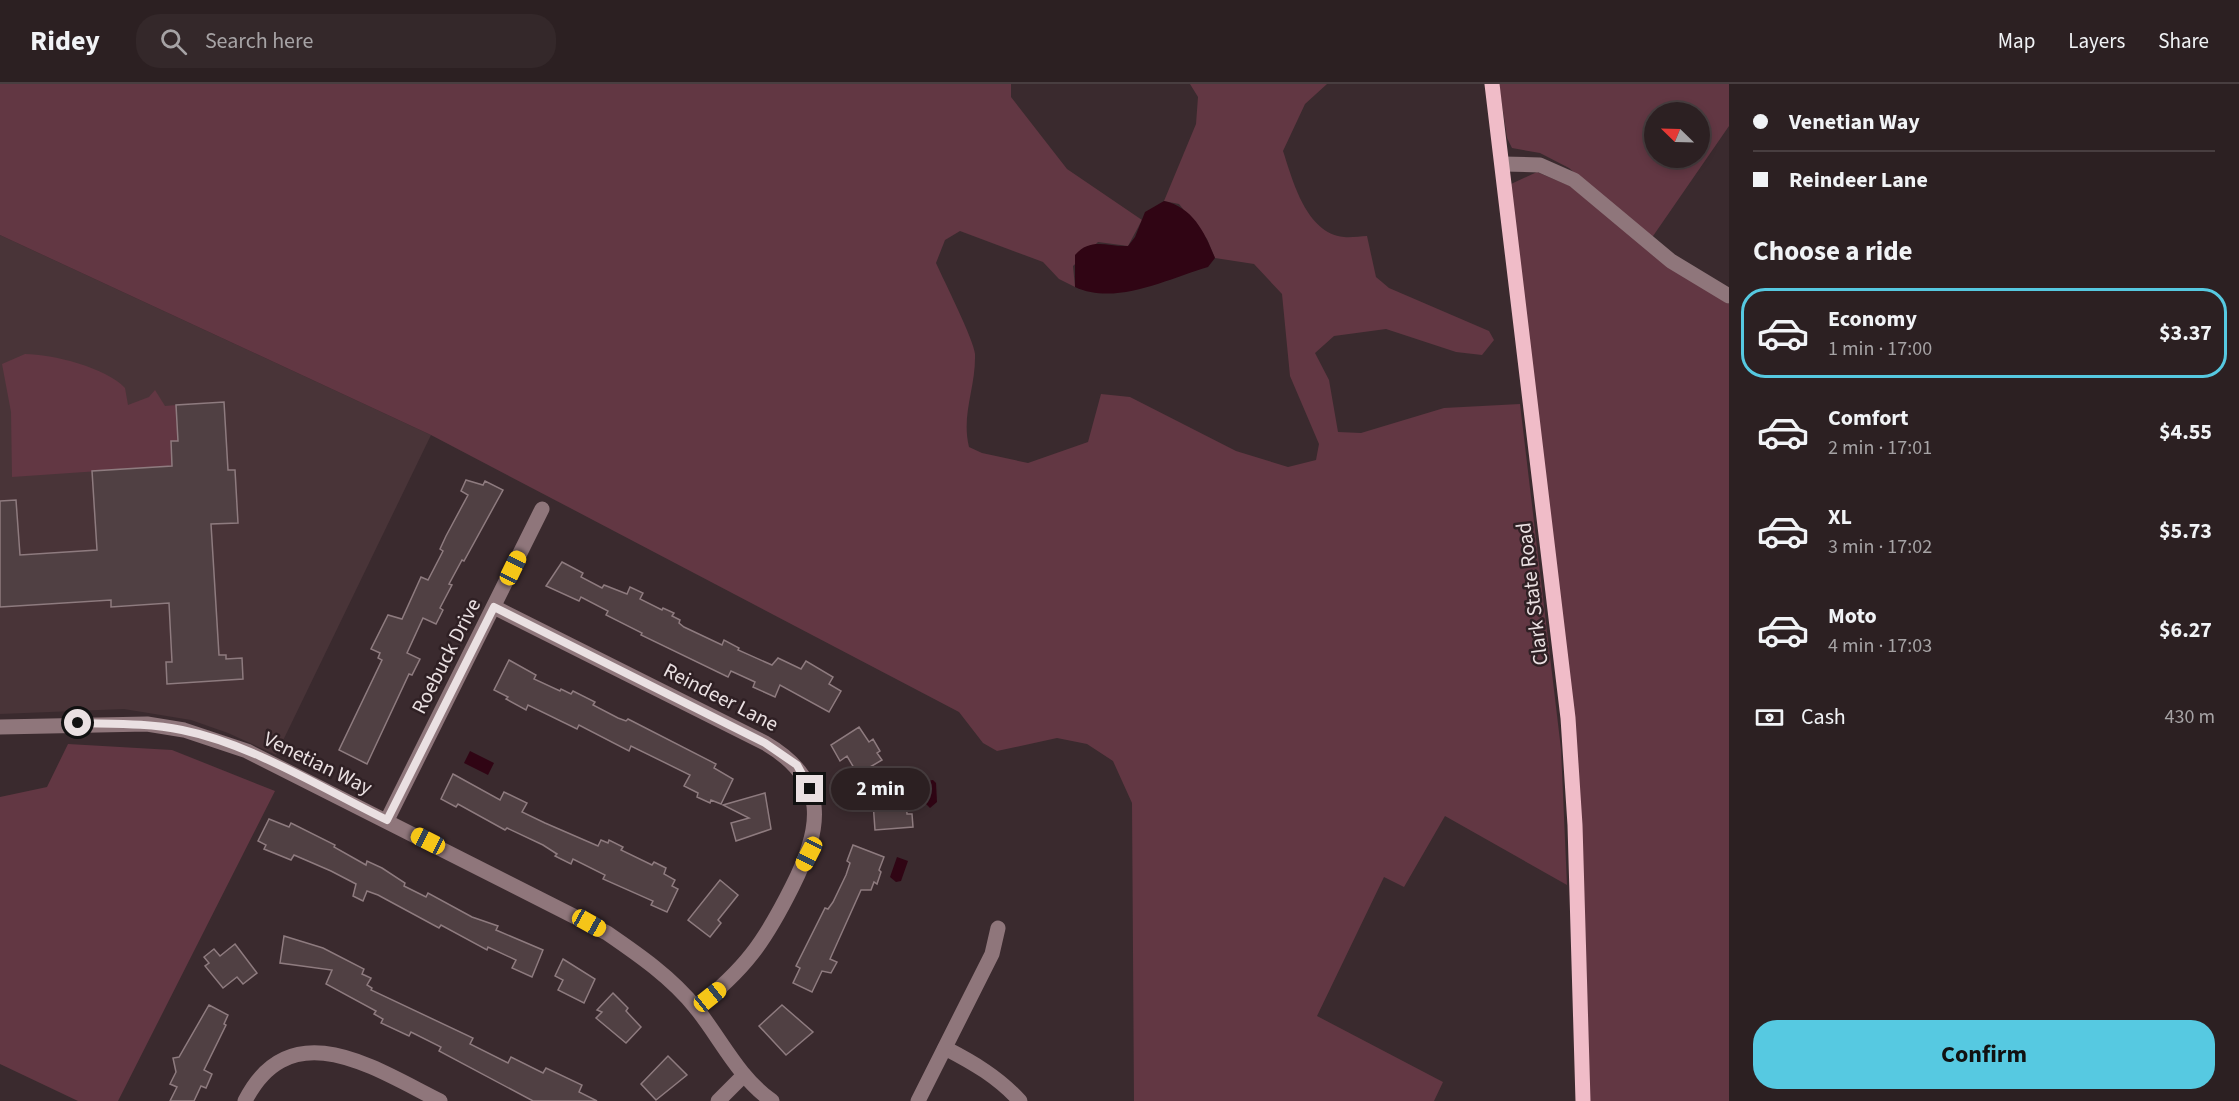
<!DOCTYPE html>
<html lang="en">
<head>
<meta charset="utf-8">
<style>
  body { margin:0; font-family:"Source Sans 3",sans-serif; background:#34282a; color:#f1f3f6; height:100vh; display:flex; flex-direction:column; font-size:22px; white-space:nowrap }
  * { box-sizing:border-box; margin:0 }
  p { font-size:20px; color:#a6a3a5 }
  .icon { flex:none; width:33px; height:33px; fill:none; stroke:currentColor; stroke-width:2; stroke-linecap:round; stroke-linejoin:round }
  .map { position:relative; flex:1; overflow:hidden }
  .sheet { display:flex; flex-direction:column; background:#2c2022; width:510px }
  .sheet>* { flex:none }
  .guide { display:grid; align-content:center; height:132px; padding:0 24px; background:#2c2022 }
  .needle { width:39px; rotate:293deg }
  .fabs { position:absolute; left:1644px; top:18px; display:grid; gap:12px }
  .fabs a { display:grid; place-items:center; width:66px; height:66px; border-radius:50%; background:#2c2022; box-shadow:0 3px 9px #0003,0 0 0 2px #483e40; font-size:30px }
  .end { position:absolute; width:27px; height:27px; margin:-14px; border:8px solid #eae0e2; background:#111; box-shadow:0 0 0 3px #111 }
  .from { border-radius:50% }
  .bubble { position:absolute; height:42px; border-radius:21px; background:#2c2022; box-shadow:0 3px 9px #0003,0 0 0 2px #483e40; font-size:20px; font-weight:700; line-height:42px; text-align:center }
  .car { position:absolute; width:18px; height:36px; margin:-18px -9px; border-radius:8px; box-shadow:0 0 4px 2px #0007; background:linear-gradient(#f5c518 24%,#345 0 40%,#f5c518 0 76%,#345 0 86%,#f5c518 0) }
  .guide b { display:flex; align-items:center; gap:21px; height:57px; font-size:22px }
  .guide b+b { border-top:2px solid #483e40 }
  .guide i { width:15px; height:15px; background:#f1f3f6 }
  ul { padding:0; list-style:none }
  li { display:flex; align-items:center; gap:18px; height:90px; margin:0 12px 9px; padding:0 12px; border:3px solid transparent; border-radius:24px }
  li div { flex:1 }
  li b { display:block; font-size:22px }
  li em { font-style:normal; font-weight:700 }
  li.active { border-color:#56c9e1 }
  li>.icon { width:54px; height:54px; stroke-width:1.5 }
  h2 { padding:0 24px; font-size:27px; line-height:72px }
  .pay { display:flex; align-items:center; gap:15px; height:66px; padding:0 24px; font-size:22px }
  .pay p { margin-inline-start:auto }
  .cta { display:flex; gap:12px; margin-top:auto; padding:12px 24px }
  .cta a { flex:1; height:69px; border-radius:24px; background:#56c9e1; color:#111; font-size:24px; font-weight:700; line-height:69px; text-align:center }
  header { display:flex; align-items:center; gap:36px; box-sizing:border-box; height:84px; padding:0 30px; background:#2c2022; border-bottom:2px solid #483e40 }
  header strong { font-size:28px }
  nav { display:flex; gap:33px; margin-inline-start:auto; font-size:21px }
  .search { width:420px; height:54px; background:#34282a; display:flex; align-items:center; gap:15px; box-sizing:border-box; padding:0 21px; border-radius:24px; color:#a6a3a5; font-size:22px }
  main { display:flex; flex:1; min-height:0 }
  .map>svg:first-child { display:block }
</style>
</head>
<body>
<header>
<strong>Ridey</strong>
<div class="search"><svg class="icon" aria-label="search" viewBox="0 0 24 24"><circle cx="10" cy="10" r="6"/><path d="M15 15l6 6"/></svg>Search here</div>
<nav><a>Map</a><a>Layers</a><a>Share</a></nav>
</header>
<main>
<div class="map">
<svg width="1729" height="1017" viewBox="0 0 1729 1017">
  <rect width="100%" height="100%" fill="#3a2a2e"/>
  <!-- built -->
  <polygon fill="#493438" points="0,151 431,351 276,671 228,649 191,636 124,625 0,630"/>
  <!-- green -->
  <g fill="#623743" fill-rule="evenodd">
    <path d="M0,0H1011V13L1067,85L1142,136L1128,162L1098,158L1073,182L1075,203L1059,195L1043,178L960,147L945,156L936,179C944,197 974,256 975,270C976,304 961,330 969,363L982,369L1028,379L1088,358L1101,310L1130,313L1236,367L1288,383L1316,376L1319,360L1290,292L1282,210L1254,180L1215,174L1207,155L1179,120L1164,117L1196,40L1198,13L1190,0H1327L1305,20L1283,67C1293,97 1306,149 1344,153C1351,154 1360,152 1367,152L1376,193L1389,204L1489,247L1494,256L1482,271L1456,268L1386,245L1334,252L1315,269L1329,296L1338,348L1361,349L1444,324L1520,320L1561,665L1567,801L1445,732L1404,803L1384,793L1317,932L1443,998L1434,1017H1134L1132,719L1113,677L1087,660L1057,654L997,667L983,659L959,628L431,351L0,151Z"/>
    <path d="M1499,0H1729V42L1651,155L1569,84L1540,69L1512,64L1507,54ZM1654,28H1700V74H1654Z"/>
    <polygon points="1537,88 1570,102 1667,181 1729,220 1729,1017 1590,1017 1584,811 1511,100"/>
    <path d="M25,270C52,270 107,284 125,304L128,321L149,313L155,306L165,322L176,321L178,357L171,358L172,382L12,393L11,328L2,280Z"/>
    <polygon points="68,660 172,666 275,707 118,1017 78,1017 0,980 0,713 47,703"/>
  </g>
  <!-- water -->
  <g fill="#300514">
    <path d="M1164,117C1193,123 1205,149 1215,174L1208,183C1167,195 1116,222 1075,203V171C1091,153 1107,163 1128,162L1135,153L1145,128Z"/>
    <polygon points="470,667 494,679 488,691 464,679"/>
    <polygon points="933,696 936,699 937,718 930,724 925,719 923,700 925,697"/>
    <polygon points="897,773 908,777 901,797 896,798 890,793"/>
  </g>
  <!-- building -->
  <g fill="#504043" stroke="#8e7b7f" stroke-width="1.5">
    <polygon points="224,318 228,386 235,386 238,439 211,440 219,571 226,571 226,575 242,574 243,595 167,600 166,578 172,578 169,519 111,523 111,516 0,523 0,417 16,416 20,471 97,466 92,387 172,382 171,357 178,357 176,321"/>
    <polygon points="466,396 483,401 485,397 503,406 464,477 462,476 449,500 452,501 440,524 443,526 436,540 423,534 407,569 420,575 412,591 409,590 367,680 339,666 382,576 378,574 380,569 371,565 388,531 402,535 421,493 428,496 443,467 440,465 446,452 468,411 461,407"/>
    <polygon points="562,478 583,489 581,493 602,504 604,501 627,510 630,503 643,509 640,515 662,526 663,524 674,529 672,532 680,536 679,539 684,543 722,561 724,556 739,564 738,566 772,581 778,574 801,585 806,577 833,593 829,600 841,607 829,628 780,601 775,613 753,603 755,598 731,587 728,593 641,551 642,549 606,531 608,527 581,513 579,517 546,502"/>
    <polygon points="509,576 536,591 534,595 560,607 561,605 571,610 573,607 595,618 593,621 618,634 626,637 628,635 716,680 714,684 733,695 721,720 711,716 710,719 697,713 698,709 684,702 690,691 631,662 629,667 579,641 577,645 528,621 526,626 506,615 508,613 494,606"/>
    <polygon points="859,643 869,658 873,655 880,667 877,669 882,676 870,683 871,704 905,702 907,730 912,730 913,743 875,746 873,718 854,720 852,702 864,701 847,672 840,677 831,661"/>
    <polygon points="453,690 500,716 504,708 527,719 522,728 545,739 598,762 601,756 608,759 609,756 623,763 621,766 652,781 654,778 666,784 664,790 675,796 672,802 678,805 667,828 651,821 653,817 603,795 605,791 573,775 571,780 555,772 557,770 543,761 507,744 505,746 458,720 456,723 441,715"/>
    <polygon points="765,709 771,745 736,757 731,739 749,734 723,721"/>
    <polygon points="269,735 289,743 291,739 335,761 334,763 366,781 367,777 382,784 405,799 404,802 426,813 428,809 472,833 498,842 496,846 543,866 532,893 512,884 516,876 488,863 487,866 441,841 439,844 378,811 367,807 363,817 353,812 356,800 331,787 294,771 291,776 264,765 266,761 258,757"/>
    <polygon points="853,761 884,773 879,786 881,788 877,800 874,798 871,806 861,806 830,875 837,878 831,889 822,887 812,908 793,899 800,884 796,882 825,824 828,825 833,818 846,791 850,779 847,777"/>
    <polygon points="720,796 738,811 718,836 721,839 710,853 688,836"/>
    <polygon points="284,852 323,864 364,885 362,890 371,894 367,901 372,904 371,906 473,954 470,960 508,979 511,973 543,989 546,984 582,1001 579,1008 597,1017 533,1017 439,967 441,963 411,948 409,952 381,939 383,935 374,930 376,927 326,900 332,886 280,879"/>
    <polygon points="235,860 257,889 243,900 237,893 223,904 205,882 209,879 204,873 214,865 220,872"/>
    <polygon points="563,875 595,895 584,919 558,906 563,896 555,892"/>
    <polygon points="613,909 628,924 626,927 641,943 626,959 596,934 602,928 597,926"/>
    <polygon points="209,921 228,931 224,940 226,941 204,986 212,990 206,1004 201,1002 194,1017 170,1017 177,1003 170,1000 176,988 173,974 179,973"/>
    <polygon points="782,921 813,948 786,971 759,942"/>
    <polygon points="668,972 687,991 656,1016 641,1000"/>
  </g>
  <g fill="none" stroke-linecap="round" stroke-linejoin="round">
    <!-- minor -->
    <g stroke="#8f767b" stroke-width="15">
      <polyline points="1503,80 1540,81 1574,96 1671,177 1729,212"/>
      <path d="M494,523L765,659C830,697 822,744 792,803C764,859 745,885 696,924"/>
      <path d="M0,643L147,640L184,646L247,667L607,849C639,871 671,893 696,924C721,955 738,993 772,1017"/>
      <polyline points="387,736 542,425"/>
      <path d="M945,964C974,979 998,993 1020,1017"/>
      <path d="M245,1017C291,926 377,986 440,1017"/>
      <polyline points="718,1017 744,991"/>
      <polyline points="918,1017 992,870 998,844"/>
    </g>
    <!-- major -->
    <polyline stroke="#f0bcc8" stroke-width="15" points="1492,0 1568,634 1575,741 1583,1017"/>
  </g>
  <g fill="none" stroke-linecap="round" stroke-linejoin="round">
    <!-- route -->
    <path stroke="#eae0e2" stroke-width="8" d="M78,639C113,640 148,639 182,646C252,660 323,705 387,736L494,523L765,659L797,681L810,705"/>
  </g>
  <g text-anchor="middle" stroke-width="5" stroke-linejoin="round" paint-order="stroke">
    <!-- street labels -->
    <g font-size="21" fill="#eae0e2" stroke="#2f2024">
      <text transform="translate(1532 510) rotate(-97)" y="7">Clark State Road</text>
      <text transform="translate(446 572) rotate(-63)" y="7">Roebuck Drive</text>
      <text transform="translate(721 613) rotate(27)" y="7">Reindeer Lane</text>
      <text transform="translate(318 679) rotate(26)" y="7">Venetian Way</text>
    </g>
  </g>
</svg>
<div class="fabs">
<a><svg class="needle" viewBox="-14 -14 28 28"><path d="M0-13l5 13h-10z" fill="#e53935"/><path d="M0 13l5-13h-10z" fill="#a6a3a5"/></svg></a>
</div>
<i class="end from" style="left:78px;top:639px"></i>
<i class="end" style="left:810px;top:705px"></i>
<div class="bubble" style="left:831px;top:684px;width:99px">2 min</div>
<i class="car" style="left:513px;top:484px;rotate:26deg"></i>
<i class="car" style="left:428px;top:757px;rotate:297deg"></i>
<i class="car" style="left:809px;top:770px;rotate:207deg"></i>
<i class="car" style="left:589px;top:839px;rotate:119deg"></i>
<i class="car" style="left:710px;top:913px;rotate:51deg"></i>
</div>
<section class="sheet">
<div class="guide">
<b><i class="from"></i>Venetian Way</b>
<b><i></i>Reindeer Lane</b>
</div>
<h2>Choose a ride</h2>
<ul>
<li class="active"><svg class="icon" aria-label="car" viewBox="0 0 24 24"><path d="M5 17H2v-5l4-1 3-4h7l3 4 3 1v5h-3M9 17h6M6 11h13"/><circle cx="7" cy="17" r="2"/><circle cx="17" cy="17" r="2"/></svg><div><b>Economy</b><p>1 min · 17:00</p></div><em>$3.37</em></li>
<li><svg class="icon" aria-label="car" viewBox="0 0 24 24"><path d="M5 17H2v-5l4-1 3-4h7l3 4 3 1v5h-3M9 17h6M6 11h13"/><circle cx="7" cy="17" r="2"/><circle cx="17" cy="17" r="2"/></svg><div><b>Comfort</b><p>2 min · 17:01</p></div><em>$4.55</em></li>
<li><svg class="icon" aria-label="car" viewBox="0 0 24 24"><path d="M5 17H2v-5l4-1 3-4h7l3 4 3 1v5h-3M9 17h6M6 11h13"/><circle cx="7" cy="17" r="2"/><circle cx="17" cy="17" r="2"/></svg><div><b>XL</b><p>3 min · 17:02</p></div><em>$5.73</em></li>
<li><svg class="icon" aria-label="car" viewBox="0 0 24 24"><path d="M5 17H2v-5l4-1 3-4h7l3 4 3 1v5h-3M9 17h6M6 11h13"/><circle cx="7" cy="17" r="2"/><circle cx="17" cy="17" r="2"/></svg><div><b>Moto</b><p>4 min · 17:03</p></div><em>$6.27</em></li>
</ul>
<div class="pay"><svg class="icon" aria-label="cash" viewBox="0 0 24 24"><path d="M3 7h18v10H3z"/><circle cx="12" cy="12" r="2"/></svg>Cash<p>430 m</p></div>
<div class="cta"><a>Confirm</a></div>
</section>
</main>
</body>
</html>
